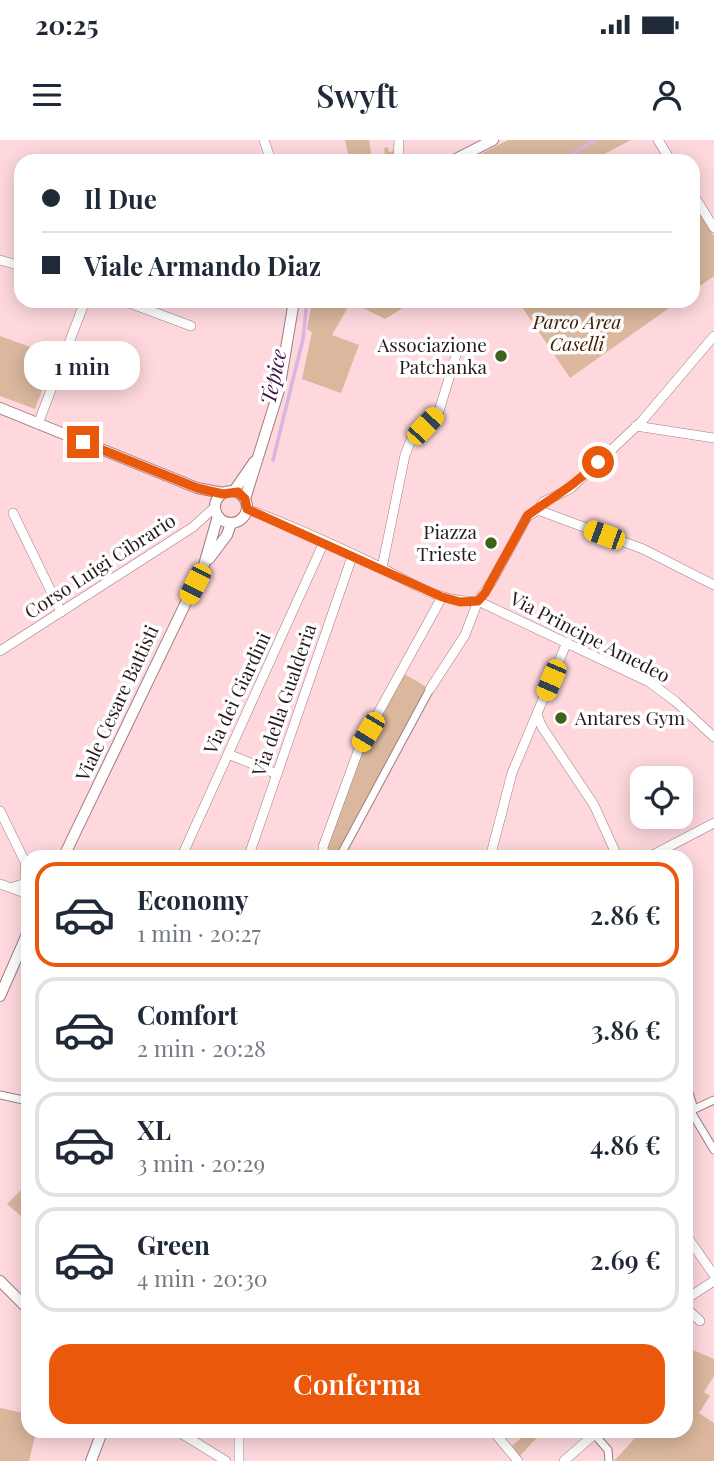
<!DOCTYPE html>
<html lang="it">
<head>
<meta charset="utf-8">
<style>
  body { margin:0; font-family:"Playfair Display",serif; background:#f6f6f7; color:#1f2937; height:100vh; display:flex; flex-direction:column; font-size:26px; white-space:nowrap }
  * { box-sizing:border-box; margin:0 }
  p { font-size:23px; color:#747a83 }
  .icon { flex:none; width:38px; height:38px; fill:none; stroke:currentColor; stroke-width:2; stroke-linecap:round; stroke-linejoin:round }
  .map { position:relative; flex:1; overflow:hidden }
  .side { position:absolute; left:21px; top:710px; width:672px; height:588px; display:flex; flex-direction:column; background:#fff; border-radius:21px; box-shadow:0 4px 18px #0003 }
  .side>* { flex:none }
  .top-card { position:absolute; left:14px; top:14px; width:686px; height:154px; border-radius:21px; box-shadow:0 4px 18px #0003; display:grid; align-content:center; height:154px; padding:0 28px; background:#fff }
  .tools { position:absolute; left:630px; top:626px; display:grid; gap:14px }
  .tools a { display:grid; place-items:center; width:63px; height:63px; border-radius:14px; background:#fff; box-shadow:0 4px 18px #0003; font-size:35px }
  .end { position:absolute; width:32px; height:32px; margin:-16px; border:9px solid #ea580c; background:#fff; box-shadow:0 0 0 4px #fff }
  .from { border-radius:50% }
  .bubble { position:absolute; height:49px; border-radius:21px; background:#fff; box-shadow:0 4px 18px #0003; font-size:23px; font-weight:600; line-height:49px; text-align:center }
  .car { position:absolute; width:21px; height:42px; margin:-21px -10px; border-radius:9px; box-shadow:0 0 5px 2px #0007; background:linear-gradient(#f5c518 24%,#345 0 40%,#f5c518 0 76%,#345 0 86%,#f5c518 0) }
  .top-card b { display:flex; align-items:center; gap:24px; height:66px; font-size:26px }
  .top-card b+b { border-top:2px solid #e0e1e3 }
  .top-card i { width:18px; height:18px; background:#1f2937 }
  ul { padding:12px 0 0; list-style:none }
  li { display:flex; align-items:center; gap:21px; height:105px; margin:0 14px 10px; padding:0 14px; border:4px solid #e0e1e3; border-radius:21px }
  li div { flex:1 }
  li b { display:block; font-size:26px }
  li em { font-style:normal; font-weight:600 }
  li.on { border-color:#ea580c }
  li>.icon { width:63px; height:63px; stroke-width:1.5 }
  .cta { display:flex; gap:14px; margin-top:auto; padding:14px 28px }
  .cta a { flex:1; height:80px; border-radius:21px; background:#ea580c; color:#fff; font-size:28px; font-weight:600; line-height:80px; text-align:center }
  .status { display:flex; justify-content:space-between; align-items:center; height:49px; padding:0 35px; background:#fff; direction:ltr }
  .status svg { height:19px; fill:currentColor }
  header { display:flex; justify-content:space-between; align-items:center; height:91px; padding:0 28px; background:#fff; font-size:32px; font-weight:600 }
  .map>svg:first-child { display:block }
</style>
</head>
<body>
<div class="status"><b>20:25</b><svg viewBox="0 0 49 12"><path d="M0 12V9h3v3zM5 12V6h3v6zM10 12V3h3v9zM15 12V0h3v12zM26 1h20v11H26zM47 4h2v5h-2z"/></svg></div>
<header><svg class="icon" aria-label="menu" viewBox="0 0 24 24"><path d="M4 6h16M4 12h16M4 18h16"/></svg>Swyft<svg class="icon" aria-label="person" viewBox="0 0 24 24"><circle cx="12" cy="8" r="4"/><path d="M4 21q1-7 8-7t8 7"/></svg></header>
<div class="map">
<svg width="714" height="1321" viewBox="0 0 714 1321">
  <rect width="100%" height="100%" fill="#fed8dd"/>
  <!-- green -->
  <g fill="#dab79d">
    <polygon points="345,0 369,0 372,19 385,17 384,8 388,7 389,12 394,11 394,21 335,21 334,18 348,15"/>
    <polygon points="508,0 631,0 591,21 467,21"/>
    <polygon points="693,65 714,96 714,136 693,151"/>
    <polygon points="312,161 414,161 385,179 351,162 332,195 359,205 341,253 302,239 312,192 307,189"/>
    <polygon points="518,161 679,161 570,238"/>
    <polygon points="0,196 55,216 35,269 0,256"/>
    <polygon points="401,532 430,549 339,717 324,717 350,628"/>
    <polygon points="28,1043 28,1082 7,1064"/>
    <polygon points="686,1207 714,1219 714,1236 704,1252 710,1256 699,1273 714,1283 714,1321 614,1321 636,1297 632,1292 686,1292"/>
    <polygon points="0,1268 28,1274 28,1292 36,1292 29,1321 0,1321"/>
    <polygon points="528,1292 542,1292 520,1316 512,1306"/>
  </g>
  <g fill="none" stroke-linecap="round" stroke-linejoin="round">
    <!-- stream -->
    <g stroke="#d9b6e2" stroke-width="3.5">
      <polyline points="561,21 595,0"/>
      <polyline points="273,320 303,199 307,161"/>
    </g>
    <!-- pedestrian casing -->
    <g stroke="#9f7d82" stroke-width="9">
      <g id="pedestrian">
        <polyline points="339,718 430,549"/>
        <polyline points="686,943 694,969"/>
        <polyline points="0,955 28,961"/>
        <polyline points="690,970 714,1010"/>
        <polyline points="686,973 714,960"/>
        <polyline points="594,1294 608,1310 609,1321"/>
      </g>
    </g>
    <!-- minor casing -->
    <g stroke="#9f7d82" stroke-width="10">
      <g id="minor">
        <polyline points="264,0 271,21"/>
        <polyline points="658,0 671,21"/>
        <polyline points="398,21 399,0"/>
        <polyline points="693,54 714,88"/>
        <polyline points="0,120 21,126"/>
        <polyline points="124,161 191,186"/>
        <polyline points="38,284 85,161"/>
        <polyline points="636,286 714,298"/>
        <path d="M247,369C289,384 332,404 372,423C406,439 438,464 478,461L649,542L675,561L714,597"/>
        <polyline points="538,370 543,362 570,349 642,281 714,196"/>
        <polyline points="13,373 61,472"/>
        <polyline points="382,428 405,315 411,300 439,271 457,212"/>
        <polyline points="0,511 193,387 215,367"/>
        <polyline points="430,549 465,495 478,461 492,441 527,377 538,370 643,409 714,445"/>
        <polyline points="537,575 542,587 594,665 618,718"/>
        <polyline points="228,614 277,634"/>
        <polyline points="0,671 28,728"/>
        <polyline points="181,718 324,402"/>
        <polyline points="248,718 353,414"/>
        <polyline points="324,718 323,707 360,606 442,457"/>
        <polyline points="490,718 512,633 567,502"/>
        <polyline points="647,718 714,683"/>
        <polyline points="0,744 28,754"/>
        <polyline points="13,747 26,743 25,725"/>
        <polyline points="686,1095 714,1135"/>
        <polyline points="686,1159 714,1141"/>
        <polyline points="686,1168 700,1181"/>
        <polyline points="179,1292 226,1321"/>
        <polyline points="239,1292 239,1321"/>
        <polyline points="494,1292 518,1321"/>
        <polyline points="564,1321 597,1292"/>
      </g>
    </g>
    <!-- tertiary casing -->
    <g stroke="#9f7d82" stroke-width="12">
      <g id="tertiary">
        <polyline points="452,21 493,0"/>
        <polyline points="0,268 197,348 223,353"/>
        <circle cx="231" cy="367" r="16"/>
        <polyline points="234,351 254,322"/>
        <polyline points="245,359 279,250 294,161"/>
        <polyline points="209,419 227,395 231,383"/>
        <polyline points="63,718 204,425 218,376"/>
        <polyline points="0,856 28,792"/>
        <polyline points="0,1141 28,1169"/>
        <polyline points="91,1321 102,1292"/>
      </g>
    </g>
    <!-- pedestrian -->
    <use href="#pedestrian" stroke="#fff" stroke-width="7"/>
    <!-- minor -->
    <use href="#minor" stroke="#fff" stroke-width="9"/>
    <!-- tertiary -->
    <use href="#tertiary" stroke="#fff" stroke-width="10"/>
  </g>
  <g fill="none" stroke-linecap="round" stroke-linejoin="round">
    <!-- route -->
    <path stroke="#ea580c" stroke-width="9" d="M83,302L197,348L223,354L238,352L245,359L247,369L442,457L460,462L478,461L485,453L528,375C553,357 574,346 598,322"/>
  </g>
  <!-- markers -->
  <g fill="#3d621a" stroke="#fff" stroke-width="2.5">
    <circle cx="501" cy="216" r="7"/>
    <circle cx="491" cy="403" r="7"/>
    <circle cx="561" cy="578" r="7"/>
  </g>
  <g text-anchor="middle" stroke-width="7" stroke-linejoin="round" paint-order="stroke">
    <!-- park labels -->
    <g font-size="19" font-style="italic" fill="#412206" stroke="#fff">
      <text x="577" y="189">Parco Area<tspan x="577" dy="22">Caselli</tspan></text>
    </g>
    <!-- poi labels -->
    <g font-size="19" fill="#271a1c" stroke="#fff" text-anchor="end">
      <text x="487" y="212">Associazione<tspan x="487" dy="22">Patchanka</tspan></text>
      <text x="477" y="399">Piazza<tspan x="477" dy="22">Trieste</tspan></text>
      <text x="575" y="585" text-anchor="start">Antares Gym</text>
    </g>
    <!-- street labels -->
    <g font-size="19" fill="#271a1c" stroke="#fff">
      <text transform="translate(100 426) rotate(-33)" y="7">Corso Luigi Cibrario</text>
      <text transform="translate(590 497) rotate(27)" y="7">Via Principe Amedeo</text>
      <text transform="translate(237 553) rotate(-65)" y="7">Via dei Giardini</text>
      <text transform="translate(284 560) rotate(-71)" y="7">Via della Gualderia</text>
      <text transform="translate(117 563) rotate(-65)" y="7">Viale Cesare Battisti</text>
    </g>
    <!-- water labels -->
    <g font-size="21" font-style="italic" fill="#3e1348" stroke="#fff">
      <text transform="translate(274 237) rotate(-78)" y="7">Tepice</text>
    </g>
  </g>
</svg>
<div class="tools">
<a><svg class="icon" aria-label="locate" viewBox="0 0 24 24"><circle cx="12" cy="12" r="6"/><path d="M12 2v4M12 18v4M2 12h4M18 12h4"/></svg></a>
</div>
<i class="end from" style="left:598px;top:322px"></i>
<i class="end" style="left:83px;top:302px"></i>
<div class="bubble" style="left:24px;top:201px;width:116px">1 min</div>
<i class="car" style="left:425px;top:286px;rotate:43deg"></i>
<i class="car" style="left:604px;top:395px;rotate:290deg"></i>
<i class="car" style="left:195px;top:444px;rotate:207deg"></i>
<i class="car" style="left:551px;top:540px;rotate:203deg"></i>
<i class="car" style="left:368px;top:592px;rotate:211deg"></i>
<div class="top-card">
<b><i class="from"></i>Il Due</b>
<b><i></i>Viale Armando Diaz</b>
</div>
<section class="side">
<ul>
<li class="on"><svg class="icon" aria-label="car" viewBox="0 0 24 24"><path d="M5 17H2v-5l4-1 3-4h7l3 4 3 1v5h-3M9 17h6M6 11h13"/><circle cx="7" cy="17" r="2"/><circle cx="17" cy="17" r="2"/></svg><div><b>Economy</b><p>1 min · 20:27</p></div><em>2.86 €</em></li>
<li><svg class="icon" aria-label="car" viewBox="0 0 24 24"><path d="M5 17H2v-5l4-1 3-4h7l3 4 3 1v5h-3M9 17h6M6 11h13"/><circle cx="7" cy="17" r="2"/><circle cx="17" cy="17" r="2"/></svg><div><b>Comfort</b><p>2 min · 20:28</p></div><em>3.86 €</em></li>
<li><svg class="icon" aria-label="car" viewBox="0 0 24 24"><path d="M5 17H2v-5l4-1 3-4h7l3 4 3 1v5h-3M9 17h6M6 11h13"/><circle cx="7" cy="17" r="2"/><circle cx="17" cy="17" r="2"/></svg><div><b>XL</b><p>3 min · 20:29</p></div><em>4.86 €</em></li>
<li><svg class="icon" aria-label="car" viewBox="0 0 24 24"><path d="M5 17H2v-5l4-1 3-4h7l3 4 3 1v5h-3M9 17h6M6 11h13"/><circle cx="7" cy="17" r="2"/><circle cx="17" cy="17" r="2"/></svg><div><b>Green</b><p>4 min · 20:30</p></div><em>2.69 €</em></li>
</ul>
<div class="cta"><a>Conferma</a></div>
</section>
</div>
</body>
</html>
